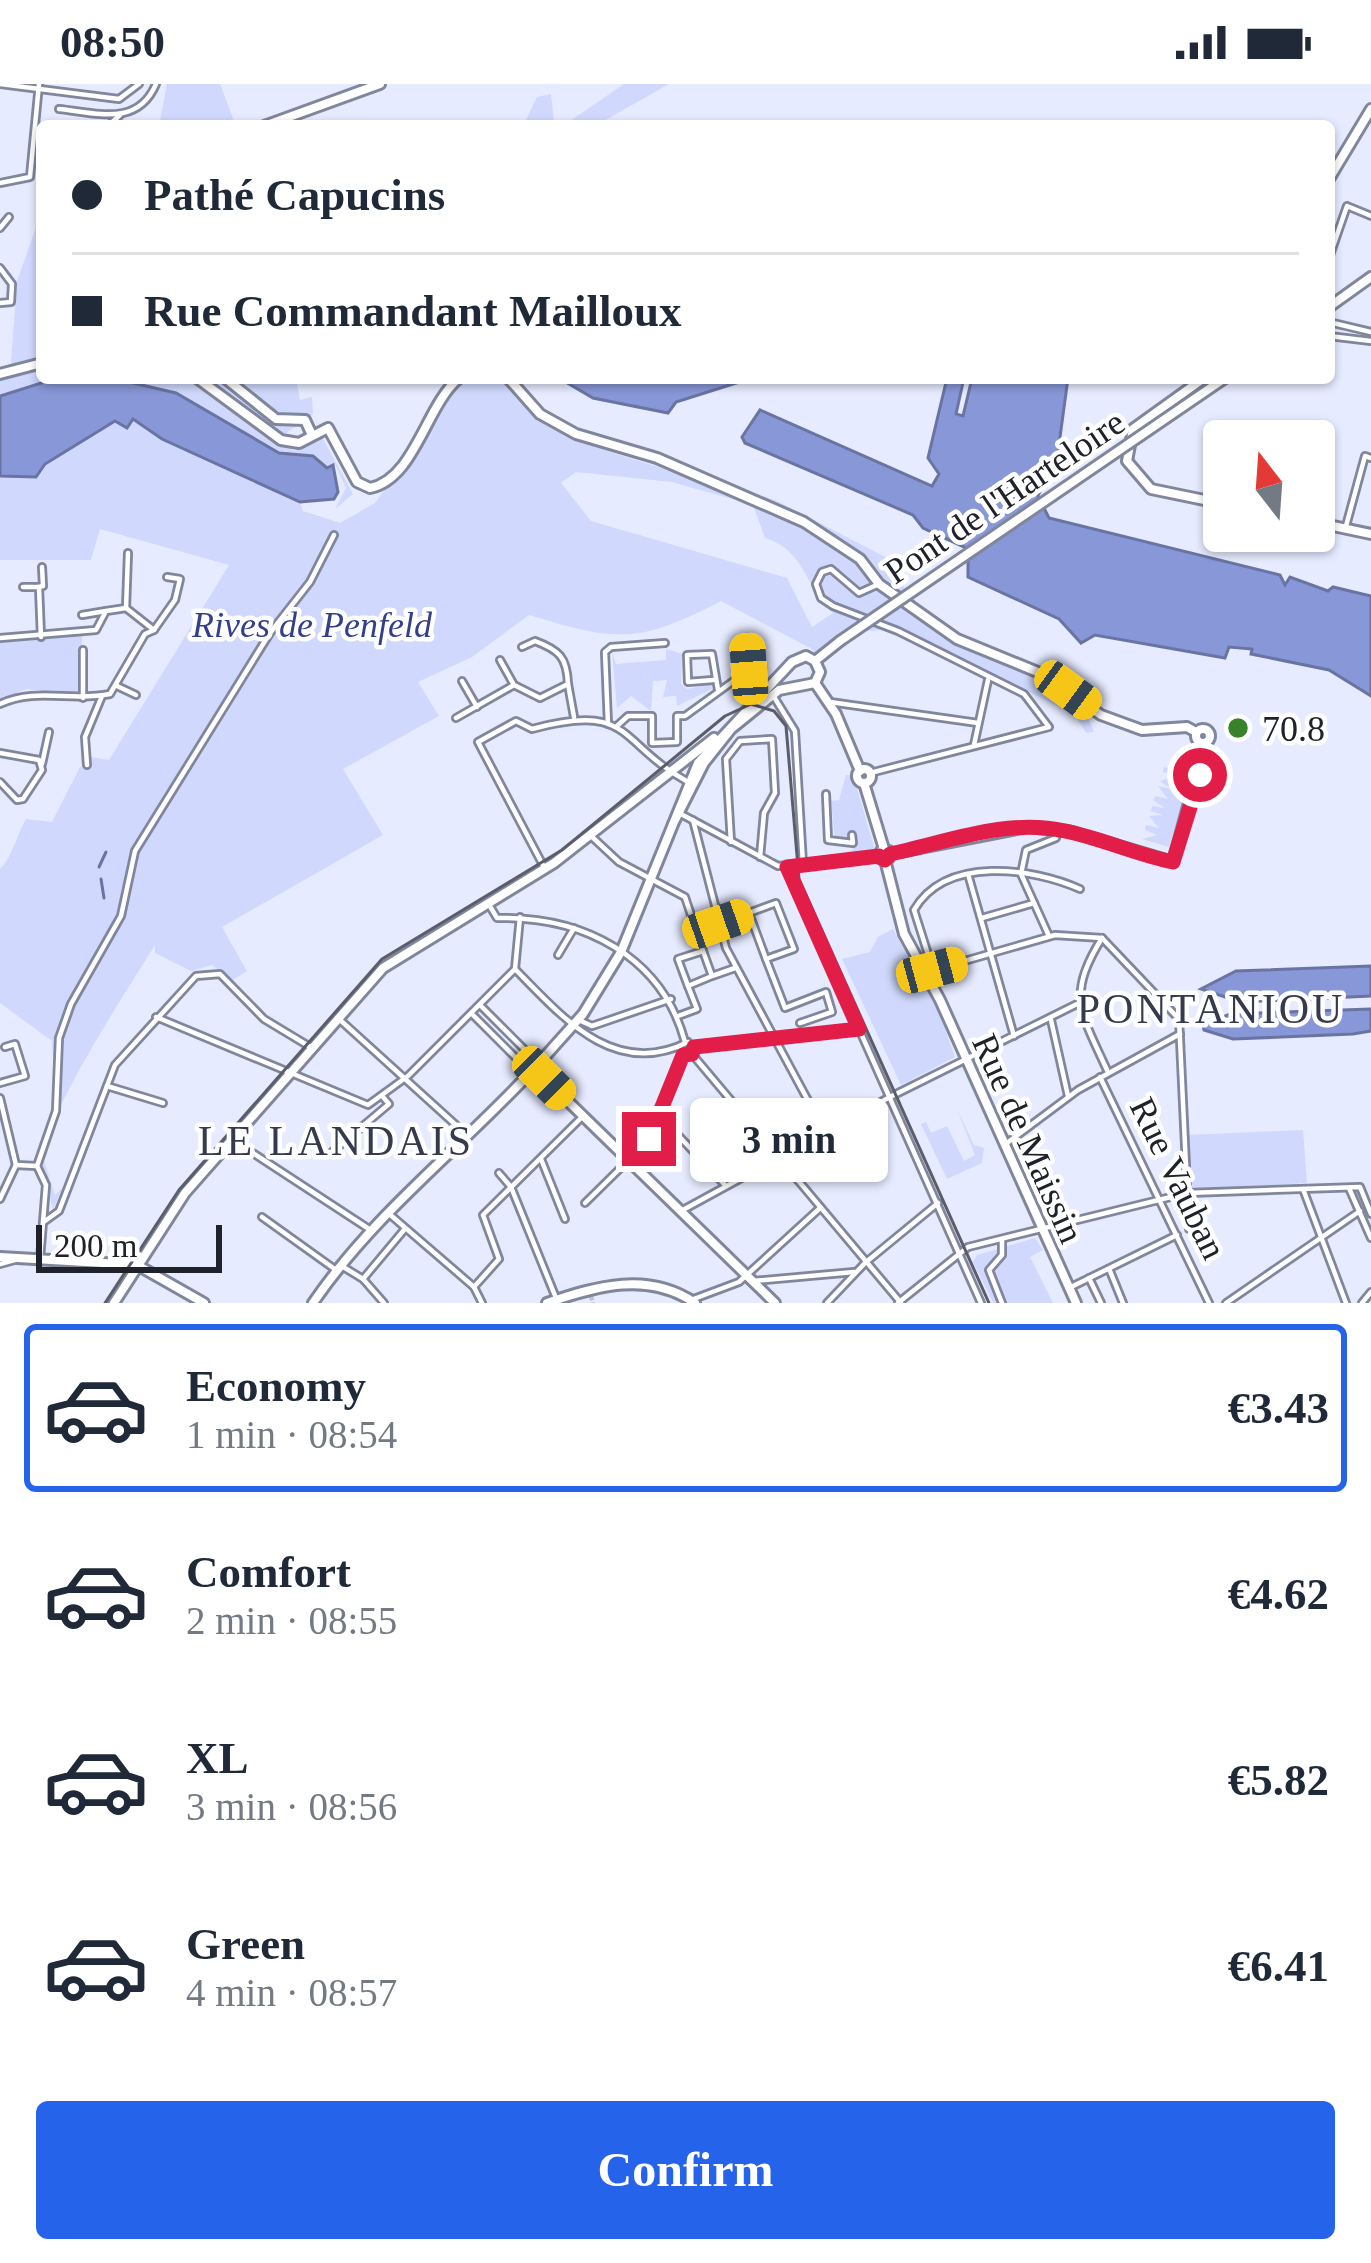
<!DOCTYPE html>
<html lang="en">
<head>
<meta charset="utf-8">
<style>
  body { margin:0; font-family:"Times New Roman",serif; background:#f6f6f7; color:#1f2937; height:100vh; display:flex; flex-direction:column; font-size:45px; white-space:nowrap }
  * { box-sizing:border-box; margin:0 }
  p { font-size:39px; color:#747a83 }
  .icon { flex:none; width:66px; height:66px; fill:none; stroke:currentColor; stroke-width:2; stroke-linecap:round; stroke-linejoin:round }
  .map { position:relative; height:1219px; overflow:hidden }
  .sheet { display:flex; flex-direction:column; background:#fff; flex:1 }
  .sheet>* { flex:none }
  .hud { position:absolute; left:36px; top:36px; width:1299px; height:264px; border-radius:12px; box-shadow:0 3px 9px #0004; display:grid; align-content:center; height:264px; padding:0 36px; background:#fff }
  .needle { width:78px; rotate:343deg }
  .tools { position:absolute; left:1203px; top:336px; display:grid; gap:24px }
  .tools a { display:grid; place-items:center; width:132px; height:132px; border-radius:12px; background:#fff; box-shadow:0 3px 9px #0004; font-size:60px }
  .scale { position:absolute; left:36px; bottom:30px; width:186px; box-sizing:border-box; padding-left:12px; border:6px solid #20222b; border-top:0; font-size:33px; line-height:42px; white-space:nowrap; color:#20222b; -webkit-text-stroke:9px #fff; paint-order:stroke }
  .end { position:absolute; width:54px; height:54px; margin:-27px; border:15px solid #e11d48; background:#fff; box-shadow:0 0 0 6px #fff }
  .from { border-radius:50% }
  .bubble { position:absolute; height:84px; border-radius:12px; background:#fff; box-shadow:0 3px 9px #0004; font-size:39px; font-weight:700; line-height:84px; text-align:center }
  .car { position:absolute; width:36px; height:72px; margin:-36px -18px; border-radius:15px; box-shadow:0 0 9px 3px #0007; background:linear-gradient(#f5c518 24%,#345 0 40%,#f5c518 0 76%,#345 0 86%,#f5c518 0) }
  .hud b { display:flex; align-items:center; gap:42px; height:114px; font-size:45px }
  .hud b+b { border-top:3px solid #e0e1e3 }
  .hud i { width:30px; height:30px; background:#1f2937 }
  ul { padding:21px 0 0; list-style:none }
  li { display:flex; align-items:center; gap:36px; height:168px; margin:0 24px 18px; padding:0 12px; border:6px solid transparent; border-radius:12px }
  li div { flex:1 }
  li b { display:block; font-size:45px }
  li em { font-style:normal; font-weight:700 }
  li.current { border-color:#2563eb }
  li>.icon { width:108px; height:108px; stroke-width:1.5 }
  .cta { display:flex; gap:24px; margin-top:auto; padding:24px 36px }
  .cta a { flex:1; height:138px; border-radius:12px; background:#2563eb; color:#fff; font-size:48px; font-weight:700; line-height:138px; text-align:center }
  .status { display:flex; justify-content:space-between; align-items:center; height:84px; padding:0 60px; background:#fff; direction:ltr }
  .status svg { height:33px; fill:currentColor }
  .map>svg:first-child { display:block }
</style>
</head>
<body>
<div class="status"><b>08:50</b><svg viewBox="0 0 49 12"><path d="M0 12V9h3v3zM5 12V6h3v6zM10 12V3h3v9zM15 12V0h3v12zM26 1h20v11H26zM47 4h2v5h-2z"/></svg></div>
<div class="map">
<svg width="1371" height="1219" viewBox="0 0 1371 1219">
  <rect width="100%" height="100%" fill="#e6ebff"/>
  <!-- green -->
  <g fill="#d0d9fd" fill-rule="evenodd">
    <polygon points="167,0 220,0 236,42 159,42"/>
    <polygon points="624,0 669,0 595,42 523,42 537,13 551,10 554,38 564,41"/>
    <polygon points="42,127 38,283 42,294 57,294 0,312 0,294 10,291 17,197"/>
    <path d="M105,294H296L300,316L312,313L313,330L275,357L294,367L322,353L353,410L335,425L346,404L335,380L326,383C312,369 294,377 276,367C214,336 177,302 105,294Z"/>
    <path d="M468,294H500C557,362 622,371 704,396L706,390L779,418L889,475C920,555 1009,563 1074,601L1094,648L1086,649L1071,624H1061L1009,598L1004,600L904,545L865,547L820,577L812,565L721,517C638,560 618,558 529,531L472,573L418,598L439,632L343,685L383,751L222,843L247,887L233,896L212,881L191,887L155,869V861C133,897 38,1041 44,1076C46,1085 52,1100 55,1111L62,1104L53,1126L41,1078V1060L56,1017L52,957L0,919V785C13,772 16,752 26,735L52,738L80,683L86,684L90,673L109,676L229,481L100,445L91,476H0V392H36L45,380L115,337L132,335L162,355L300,418L303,427L340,439L375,419L455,305ZM576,388L672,398L753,421L765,454C806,466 805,505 833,529L812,543L787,494L591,437L561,399Z"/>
    <polygon points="82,552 81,612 26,605 0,616 0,558"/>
    <polygon points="666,565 682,570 681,600 687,605 711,600 712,605 677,622 676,612 663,613 667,596 653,597 651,627 631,612 617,624 612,568 616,580 666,576"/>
    <polygon points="1164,683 1191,690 1169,763 1142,755 1157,751 1145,746 1146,741 1159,744 1149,732 1163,731 1151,727 1152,722 1165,724 1154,717 1155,712 1168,715 1158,702 1171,705 1160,697 1175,692 1163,688"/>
    <polygon points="846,691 853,691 875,766 841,770 853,766 854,753 835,757 831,717 839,716"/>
    <polygon points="893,845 939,928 955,973 901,1001 842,875 870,868 878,853"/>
    <polygon points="957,1025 974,1061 984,1064 982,1079 947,1095 921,1040 926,1038 931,1049 947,1042 964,1077 975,1071"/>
    <polygon points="1303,1046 1307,1099 1190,1105 1188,1051"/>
    <polygon points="1035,1154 1043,1166 1030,1173 1053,1219 993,1219 973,1178 977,1171"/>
  </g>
  <!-- water -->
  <g fill="#8897d7" stroke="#6974a3" stroke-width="3">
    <polygon points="57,294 120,296 176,309 279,369 313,372 327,384 333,381 338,408 334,415 300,418 162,355 133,335 127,344 115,337 45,380 36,393 0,392 0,312"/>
    <polygon points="559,294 752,294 676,318 668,329 593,314"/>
    <polygon points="947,294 964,294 956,330 963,332 972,294 1068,294 1058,368 1038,412 1049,434 1280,491 1285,501 1290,493 1328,507 1333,503 1371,512 1371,612 1329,586 1251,570 1252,565 1229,563 1225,574 1095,551 1081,559 1059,535 968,493 968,465 923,444 913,431 745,359 742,353 760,326 932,402 939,390 928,374"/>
    <polygon points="1371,882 1371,912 1240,918 1201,905 1236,887"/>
    <polygon points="1371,925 1371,947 1353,950 1233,955 1204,946 1203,941 1230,930"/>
  </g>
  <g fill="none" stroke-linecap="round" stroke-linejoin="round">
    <!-- stream -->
    <g stroke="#6974a3" stroke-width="3">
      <polyline points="99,783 106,768"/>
      <polyline points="101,795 104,814"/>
    </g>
    <!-- street-tunnel -->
    <polyline stroke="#bec3d5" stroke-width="4.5" stroke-dasharray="4.5 2" stroke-linecap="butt" points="591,1212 593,1219"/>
    <!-- street casing -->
    <g stroke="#80869b" stroke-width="10">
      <g id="street">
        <polyline points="0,0 119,15 139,0"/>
        <path d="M59,25C97,29 138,43 156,0"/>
        <polyline points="108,42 120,31"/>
        <polyline points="0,99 30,93 39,0"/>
        <polyline points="0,144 9,133"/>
        <polyline points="1329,174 1347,122 1371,132"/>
        <polyline points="0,184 12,200 11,218 0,219"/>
        <polyline points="1329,238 1371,248"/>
        <polyline points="1329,252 1371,257"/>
        <polyline points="1346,442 1365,372 1371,374"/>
        <polyline points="23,503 39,503 41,553"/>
        <polyline points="39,503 43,502 42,483"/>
        <polyline points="126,524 128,469"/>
        <polyline points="82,531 106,527"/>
        <polyline points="154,546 175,516 180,495 167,493"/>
        <path d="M0,554L96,546L106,527L126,524L154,546L145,550L110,610C71,618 36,603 0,620"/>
        <polyline points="500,576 514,601"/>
        <polyline points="713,596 688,598 687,571 712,570 718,606"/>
        <polyline points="462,597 477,623"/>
        <polyline points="568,600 574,633"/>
        <polyline points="117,602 136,611"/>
        <polyline points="774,613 795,647 803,780"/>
        <polyline points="83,614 83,566"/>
        <polyline points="830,618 978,639"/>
        <path d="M456,634L514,601L540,614L568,600C567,573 559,566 535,557L522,563"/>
        <polyline points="608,640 605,568 611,563 665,559"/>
        <polyline points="617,642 628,632 652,632 652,659 677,658 677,632 685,632 750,585 748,556"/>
        <polyline points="974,661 988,596"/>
        <polyline points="0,669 39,676 42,686 23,715 17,716 0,698"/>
        <polyline points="42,680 49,648"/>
        <polyline points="87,681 85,653 102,612"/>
        <polyline points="870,689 1049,643 1024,610 898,547 833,522 821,514 816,500 822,488 831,485 859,509 879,500"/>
        <polyline points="826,710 828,756 853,759 852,751"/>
        <polyline points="681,730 778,782 879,772"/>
        <polyline points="693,736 726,864 825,1048"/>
        <polyline points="590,751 619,778 685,813 703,867"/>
        <polyline points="731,758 726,675 740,657 772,655 775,709 764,729 760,773"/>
        <polyline points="787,783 981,1219"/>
        <path d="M545,785L478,658L516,637L532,645C633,618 616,658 688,698"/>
        <polyline points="968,790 1014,952"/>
        <path d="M488,819L497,834C583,832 662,872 685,958"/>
        <polygon points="776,819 794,865 766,875 749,829"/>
        <polyline points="982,834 1034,819"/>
        <polyline points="721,839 749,829"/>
        <polyline points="1049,852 1021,790 1026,766 1056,754"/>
        <polyline points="1102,854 1179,935 1189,1145"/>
        <path d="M1102,854C1066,912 1081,929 1107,986"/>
        <polyline points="558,871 574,844"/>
        <polyline points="766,875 785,924 826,908 832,928 800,939"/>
        <path d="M515,885C563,934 615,995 688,958L694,967L688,972L680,965"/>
        <path d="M933,886L914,826C946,771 1033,784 1080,805"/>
        <polyline points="933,886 1055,851 1102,854"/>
        <polyline points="712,892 688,902 678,875 703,867 712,892 735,884"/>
        <polyline points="481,922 535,976"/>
        <polyline points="473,931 526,984"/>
        <polyline points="678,932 697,925 688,902"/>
        <polyline points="156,933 368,1021 408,992 515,885 520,833"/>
        <polyline points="339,935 468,1052"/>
        <polyline points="1051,936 1068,1012"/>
        <polyline points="581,937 592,942 671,915"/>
        <polyline points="694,963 859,945"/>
        <polyline points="692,970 901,1219"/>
        <polyline points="1100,993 1209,1219"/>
        <polyline points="0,999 25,992 15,960 5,963"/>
        <polyline points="107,1002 163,1019"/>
        <polyline points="0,1014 16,1081"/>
        <polyline points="660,1032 725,1101"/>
        <polyline points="233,1056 369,1145"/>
        <polyline points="1007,1059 1078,1006 1180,950"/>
        <polyline points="332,1068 389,1020 383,1013"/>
        <polyline points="541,1075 565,1135"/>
        <polyline points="16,1081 37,1082"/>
        <polyline points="499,1089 511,1103 556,1214"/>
        <polyline points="1349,1104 1371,1154"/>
        <polyline points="1303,1105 1346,1219"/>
        <polyline points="0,1115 16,1081"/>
        <polyline points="585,1119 649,1056 683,971"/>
        <polyline points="681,1127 890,1013 1077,920"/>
        <polyline points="387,1128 474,1203 482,1219"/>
        <polyline points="262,1133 336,1186"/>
        <polyline points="45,1137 59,1127 115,981 196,892 220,890 264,935 312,964"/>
        <polyline points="40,1175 46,1101 37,1082 56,1027 59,954 71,920 121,832 135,767 270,549 310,498 334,451"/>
        <polyline points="0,1180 22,1174"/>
        <polyline points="340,1181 363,1195 384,1219"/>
        <polyline points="1110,1187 1123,1219"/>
        <polyline points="1089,1194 1101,1219"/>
        <polyline points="363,1195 404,1146"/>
        <polyline points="753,1197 854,1188"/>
        <polyline points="474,1203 499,1175 483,1131 581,1034"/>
        <polyline points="1069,1204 1177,1151"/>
        <polyline points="691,1216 739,1198 819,1125"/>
        <polyline points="827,1219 865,1179 938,1119"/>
        <polyline points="898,1219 968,1163 1187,1109 1360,1103 1371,1130"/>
        <polyline points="1002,1219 989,1186 1002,1171 1002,1155"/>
        <polyline points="1226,1219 1360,1127"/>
        <polyline points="1362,1219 1371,1208"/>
      </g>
    </g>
    <!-- secondary casing -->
    <g stroke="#80869b" stroke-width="14">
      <g id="secondary">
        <polyline points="264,42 380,0"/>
        <polyline points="1329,95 1371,25"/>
        <polyline points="1329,223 1371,193"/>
        <polyline points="0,290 42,279"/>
        <path d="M197,294L281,356L299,359L328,344L357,398L370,404C415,395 426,321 459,294"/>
        <polyline points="225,294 276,335 305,336 311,349"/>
        <polyline points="508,294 540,330 576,350 657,374 804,438 860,475 879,500 957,555 1040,589 1101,631 1142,646 1187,643 1196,648"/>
        <polyline points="1204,294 1133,345 1127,377 1151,405 1224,420"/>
        <polyline points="1314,438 1371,450"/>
        <polyline points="815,577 840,557"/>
        <polyline points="815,599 836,630 860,687"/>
        <circle cx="1203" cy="652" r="7"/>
        <circle cx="864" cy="692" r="7"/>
        <polyline points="864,699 884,765"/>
        <polygon points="881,767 889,767 889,774 881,775"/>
        <polyline points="890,770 1027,743 1068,747 1173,778 1205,659"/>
        <polyline points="885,776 904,850 940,916 1076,1219"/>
        <polyline points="540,990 775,1219"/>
        <polyline points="0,1173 137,1181 204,1219"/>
        <polyline points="114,1219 185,1109 383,884 554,779 714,654"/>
        <path d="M313,1219C373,1131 457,1067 529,990L528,979L540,978L583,930L621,868L698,679L792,578L806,572L815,577L820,588L815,599L779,606L731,645L704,679L673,740"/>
        <path d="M547,1219C597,1202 648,1187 695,1219"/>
      </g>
    </g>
    <!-- street -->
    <use href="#street" stroke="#fff" stroke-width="4.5"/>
    <!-- secondary -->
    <use href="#secondary" stroke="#fff" stroke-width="8"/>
    <!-- tram -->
    <polyline stroke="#5b5e6a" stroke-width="3" points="105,1219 179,1106 382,875 562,766 725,632 751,620 774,627 786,642 799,795 989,1219"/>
    <!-- secondary-bridge casing -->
    <g stroke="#80869b" stroke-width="14" stroke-linecap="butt">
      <polyline id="secondary-bridge" points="840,557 1225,294"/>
    </g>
    <!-- secondary-bridge -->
    <use href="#secondary-bridge" stroke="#fff" stroke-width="8"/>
  </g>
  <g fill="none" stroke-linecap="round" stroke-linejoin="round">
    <!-- route -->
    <path stroke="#e11d48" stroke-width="15" d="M649,1055L683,971L692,970L694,963L859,945L787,783L879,772L885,776L890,770C948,758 1005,734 1065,747C1101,754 1137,771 1173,778L1200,691"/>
  </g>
  <!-- markers -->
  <circle fill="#37822a" stroke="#fff" stroke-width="4.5" cx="1238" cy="644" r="12"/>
  <g text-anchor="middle" stroke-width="9" stroke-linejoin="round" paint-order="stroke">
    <!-- street labels -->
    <g font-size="36" fill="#20222b" stroke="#fff">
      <text transform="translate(1004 412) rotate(-34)" y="13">Pont de l'Harteloire</text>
      <text transform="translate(1029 1054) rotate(66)" y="13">Rue de Maissin</text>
      <text transform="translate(1179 1094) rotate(64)" y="13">Rue Vauban</text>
    </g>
    <!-- park labels -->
    <g font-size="36" font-style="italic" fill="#343f8b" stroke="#fff">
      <text x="312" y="553">Rives de Penfeld</text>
    </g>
    <!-- poi labels -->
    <g font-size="36" fill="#20222b" stroke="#fff" text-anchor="start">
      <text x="1262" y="657">70.8</text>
    </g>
    <!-- quarter labels -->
    <g font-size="42" letter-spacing="3" fill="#353a4d" stroke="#fff">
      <text x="1211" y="939">PONTANIOU</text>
      <text x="336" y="1071">LE LANDAIS</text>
    </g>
  </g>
</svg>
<div class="tools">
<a><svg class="needle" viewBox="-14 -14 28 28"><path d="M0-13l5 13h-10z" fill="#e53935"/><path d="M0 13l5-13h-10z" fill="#747a83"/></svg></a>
</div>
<div class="scale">200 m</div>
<i class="end from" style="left:1200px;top:691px"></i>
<i class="end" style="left:649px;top:1055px"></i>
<div class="bubble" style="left:690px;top:1014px;width:198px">3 min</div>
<i class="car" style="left:749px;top:585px;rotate:356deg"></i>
<i class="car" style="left:1068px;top:606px;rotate:126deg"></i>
<i class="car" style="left:718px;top:840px;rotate:71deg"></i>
<i class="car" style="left:932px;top:886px;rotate:75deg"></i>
<i class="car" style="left:544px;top:994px;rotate:135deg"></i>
<div class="hud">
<b><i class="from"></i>Pathé Capucins</b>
<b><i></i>Rue Commandant Mailloux</b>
</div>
</div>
<section class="sheet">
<ul>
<li class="current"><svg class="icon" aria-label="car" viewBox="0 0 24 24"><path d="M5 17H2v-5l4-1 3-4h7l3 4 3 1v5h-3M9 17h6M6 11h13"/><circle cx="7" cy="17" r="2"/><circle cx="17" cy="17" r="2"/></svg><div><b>Economy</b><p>1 min · 08:54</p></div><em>€3.43</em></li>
<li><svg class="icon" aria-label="car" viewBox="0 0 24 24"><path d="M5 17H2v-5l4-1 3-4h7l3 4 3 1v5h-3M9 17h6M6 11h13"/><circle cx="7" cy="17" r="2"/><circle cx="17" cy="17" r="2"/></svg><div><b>Comfort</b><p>2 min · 08:55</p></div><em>€4.62</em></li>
<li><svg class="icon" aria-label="car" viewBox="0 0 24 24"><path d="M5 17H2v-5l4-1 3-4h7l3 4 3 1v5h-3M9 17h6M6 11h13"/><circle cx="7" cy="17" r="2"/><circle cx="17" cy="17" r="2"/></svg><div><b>XL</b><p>3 min · 08:56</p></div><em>€5.82</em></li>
<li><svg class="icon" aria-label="car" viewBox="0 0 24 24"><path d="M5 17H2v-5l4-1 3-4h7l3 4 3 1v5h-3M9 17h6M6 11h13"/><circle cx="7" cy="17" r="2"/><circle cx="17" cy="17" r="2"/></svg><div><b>Green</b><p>4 min · 08:57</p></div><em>€6.41</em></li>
</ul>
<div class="cta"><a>Confirm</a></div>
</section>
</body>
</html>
